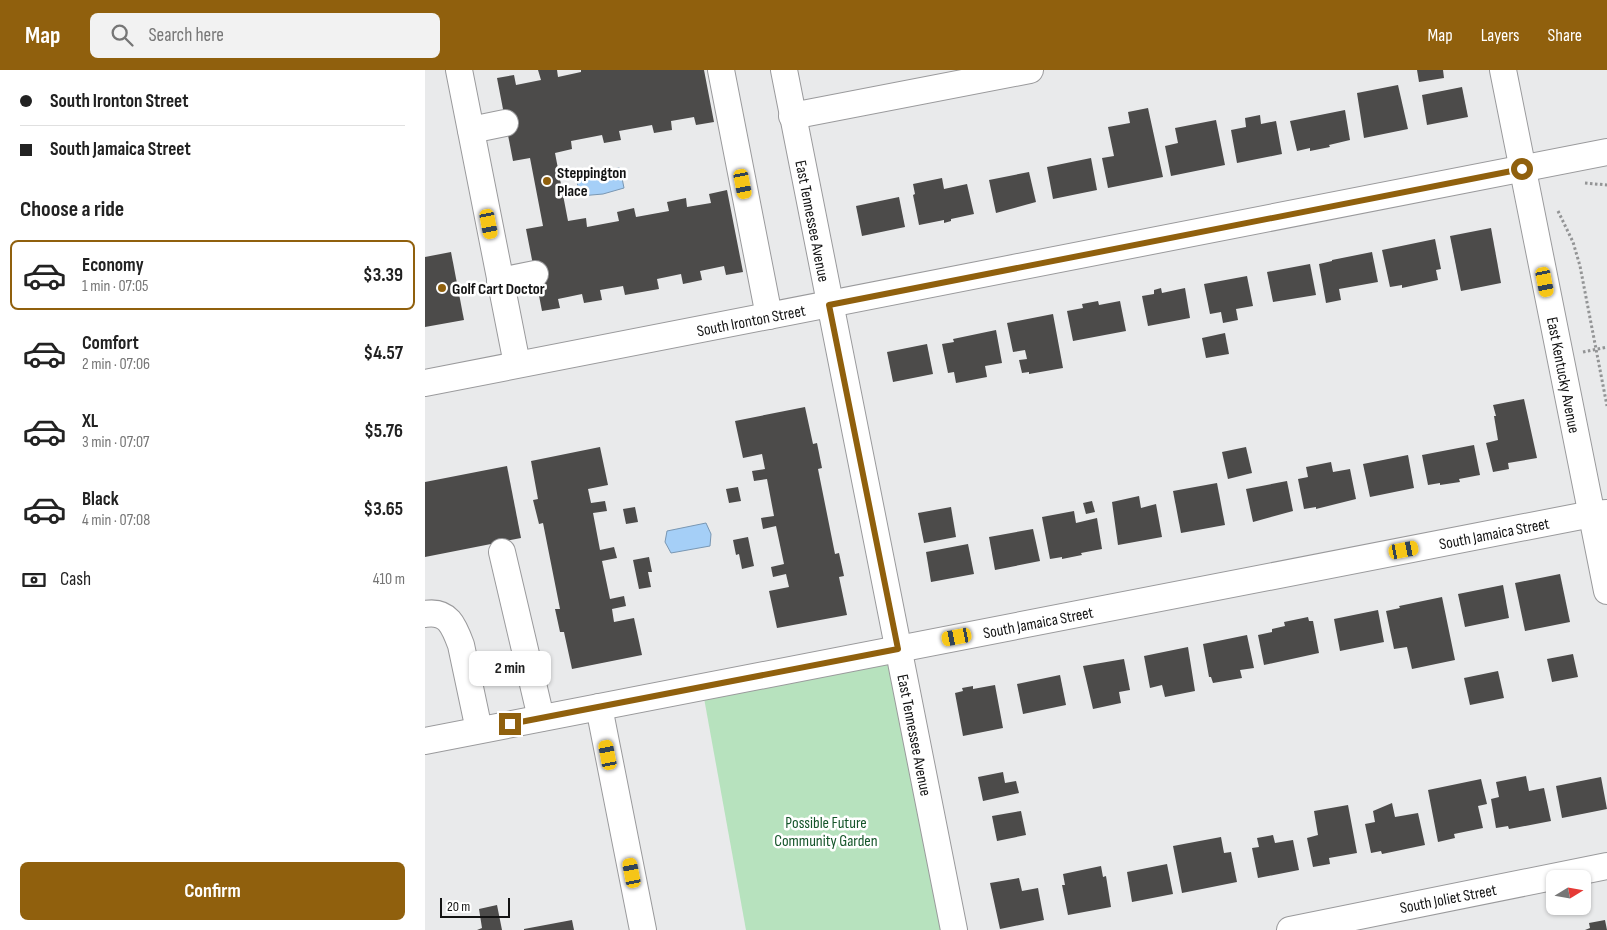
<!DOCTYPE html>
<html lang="en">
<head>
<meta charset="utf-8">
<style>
  body { margin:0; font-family:"Sofia Sans Condensed",sans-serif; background:#f2f2f2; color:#222; height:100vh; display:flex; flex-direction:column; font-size:19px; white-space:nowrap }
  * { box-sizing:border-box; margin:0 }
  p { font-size:16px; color:#767676 }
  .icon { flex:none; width:28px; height:28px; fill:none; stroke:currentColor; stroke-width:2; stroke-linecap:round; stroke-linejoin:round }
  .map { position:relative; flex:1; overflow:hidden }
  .panel { display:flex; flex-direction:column; background:#fff; width:425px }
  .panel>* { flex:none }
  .guide { display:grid; align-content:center; height:110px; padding:0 20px; background:#fff }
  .needle { width:32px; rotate:79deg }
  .buttons { position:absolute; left:1121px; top:800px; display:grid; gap:10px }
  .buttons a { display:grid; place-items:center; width:45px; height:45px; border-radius:8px; background:#fff; box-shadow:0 1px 4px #0004; font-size:25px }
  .scale { position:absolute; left:15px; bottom:12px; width:70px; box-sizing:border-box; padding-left:5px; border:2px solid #131313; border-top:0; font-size:14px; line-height:18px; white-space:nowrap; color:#131313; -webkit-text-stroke:4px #fff; paint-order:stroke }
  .end { position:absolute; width:22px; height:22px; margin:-11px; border:6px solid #90600d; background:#fff; box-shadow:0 0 0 2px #fff }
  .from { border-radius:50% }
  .bubble { position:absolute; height:35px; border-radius:8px; background:#fff; box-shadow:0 1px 4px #0004; font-size:16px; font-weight:700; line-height:35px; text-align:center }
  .car { position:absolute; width:15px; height:30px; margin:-15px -8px; border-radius:6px; box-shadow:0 0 4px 1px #0007; background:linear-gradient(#f5c518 24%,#345 0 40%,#f5c518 0 76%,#345 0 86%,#f5c518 0) }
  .guide b { display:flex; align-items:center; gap:18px; height:48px; font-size:19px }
  .guide b+b { border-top:1px solid #e0e0e0 }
  .guide i { width:12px; height:12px; background:#222 }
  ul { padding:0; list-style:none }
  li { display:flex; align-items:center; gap:15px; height:70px; margin:0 10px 8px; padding:0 10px; border:2px solid transparent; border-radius:8px }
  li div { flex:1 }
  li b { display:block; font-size:19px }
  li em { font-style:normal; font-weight:700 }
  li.current { border-color:#90600d }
  li>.icon { width:45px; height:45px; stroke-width:1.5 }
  h2 { padding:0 20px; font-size:22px; line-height:60px }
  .pay { display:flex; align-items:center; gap:12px; height:55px; padding:0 20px; font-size:19px }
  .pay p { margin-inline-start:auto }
  .primary-button { display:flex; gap:10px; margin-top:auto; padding:10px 20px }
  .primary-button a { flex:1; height:58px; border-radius:8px; background:#90600d; color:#fff; font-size:20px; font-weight:700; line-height:58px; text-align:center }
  header { display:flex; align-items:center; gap:30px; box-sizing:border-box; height:70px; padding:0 25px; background:#90600d; color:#fff }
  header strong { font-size:24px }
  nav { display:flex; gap:28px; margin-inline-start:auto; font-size:18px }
  .search { width:350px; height:45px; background:#f2f2f2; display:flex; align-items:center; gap:12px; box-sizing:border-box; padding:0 18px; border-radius:8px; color:#767676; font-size:19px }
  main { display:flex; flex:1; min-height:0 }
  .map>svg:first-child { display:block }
</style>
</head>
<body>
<header>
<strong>Map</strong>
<div class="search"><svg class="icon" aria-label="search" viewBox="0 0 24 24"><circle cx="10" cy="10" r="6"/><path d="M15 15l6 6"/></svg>Search here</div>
<nav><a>Map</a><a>Layers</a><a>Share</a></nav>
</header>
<main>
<section class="panel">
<div class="guide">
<b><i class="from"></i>South Ironton Street</b>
<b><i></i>South Jamaica Street</b>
</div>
<h2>Choose a ride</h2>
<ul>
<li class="current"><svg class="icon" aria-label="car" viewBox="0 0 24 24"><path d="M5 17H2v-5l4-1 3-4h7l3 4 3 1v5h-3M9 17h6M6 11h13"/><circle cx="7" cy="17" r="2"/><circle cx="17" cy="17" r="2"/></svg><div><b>Economy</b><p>1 min · 07:05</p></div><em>$3.39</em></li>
<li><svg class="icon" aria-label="car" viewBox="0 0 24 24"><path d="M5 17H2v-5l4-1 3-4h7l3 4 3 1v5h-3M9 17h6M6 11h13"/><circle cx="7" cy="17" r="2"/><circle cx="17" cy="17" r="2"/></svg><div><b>Comfort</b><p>2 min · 07:06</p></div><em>$4.57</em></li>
<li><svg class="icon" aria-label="car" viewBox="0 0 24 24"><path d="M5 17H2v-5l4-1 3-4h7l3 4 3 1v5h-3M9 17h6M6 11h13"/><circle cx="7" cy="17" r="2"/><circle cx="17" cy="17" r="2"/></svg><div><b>XL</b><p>3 min · 07:07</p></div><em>$5.76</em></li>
<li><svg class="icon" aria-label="car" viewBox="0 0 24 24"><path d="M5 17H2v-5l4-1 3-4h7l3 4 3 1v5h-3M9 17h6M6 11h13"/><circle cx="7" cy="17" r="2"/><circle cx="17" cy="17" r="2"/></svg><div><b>Black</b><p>4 min · 07:08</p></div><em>$3.65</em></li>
</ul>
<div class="pay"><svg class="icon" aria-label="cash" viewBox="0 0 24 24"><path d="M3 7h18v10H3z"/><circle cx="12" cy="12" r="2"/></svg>Cash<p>410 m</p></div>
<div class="primary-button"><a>Confirm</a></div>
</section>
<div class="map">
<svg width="1182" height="860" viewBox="0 0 1182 860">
  <rect width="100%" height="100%" fill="#e9eaeb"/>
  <!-- green -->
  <polygon fill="#b7e2be" points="465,592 519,860 321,860 279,628"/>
  <!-- water -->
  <g fill="#a5cff7" stroke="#7997b3">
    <polygon points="195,98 199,118 178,124 155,126 151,107 174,100"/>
    <polygon points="281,453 286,464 285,476 246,483 240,472 242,461"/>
  </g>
  <!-- building -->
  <g fill="#4c4b4a">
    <polygon points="113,0 132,0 133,7 156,2 156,0 279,0 289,52 271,55 269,47 246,51 247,60 229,63 227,55 194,61 196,70 179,73 177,65 146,71 147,79 130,83 143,151 161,148 162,157 194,151 192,142 209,138 211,147 244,141 242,132 261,128 262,137 286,133 284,124 302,120 318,202 301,205 299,196 275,201 277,210 258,214 256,204 232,209 234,219 200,225 198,216 175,220 177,230 159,233 157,224 133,229 135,238 117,241 101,159 118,156 114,135 105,88 88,91 72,8 89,5 91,15 116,10"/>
    <polygon points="992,0 1018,0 1019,8 994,12"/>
    <polygon points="973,15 983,59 939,68 932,23"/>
    <polygon points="1037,17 1043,47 1002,55 997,25"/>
    <polygon points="723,38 738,107 683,118 677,88 689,86 683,57 705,53 703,42"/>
    <polygon points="920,40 925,70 904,75 905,77 885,81 885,78 872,81 865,51"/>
    <polygon points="835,45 836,54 851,51 857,84 812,93 806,60 821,57 820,48"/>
    <polygon points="791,50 800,95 746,106 740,76 753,73 750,58"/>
    <polygon points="666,88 672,120 628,129 622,97"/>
    <polygon points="604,102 611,132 571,143 564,110"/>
    <polygon points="517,108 519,119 542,114 549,144 526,149 526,151 519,153 519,150 494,155 488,125 490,124 488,114"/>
    <polygon points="474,127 480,157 437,166 431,136"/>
    <polygon points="1066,158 1076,213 1036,221 1025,166"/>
    <polygon points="1010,169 1016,199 1011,200 1013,210 977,218 977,215 965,217 957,180"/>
    <polygon points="26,182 39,250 0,257 0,187"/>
    <polygon points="947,182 953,212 914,219 916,230 901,233 894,194 907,191 907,190"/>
    <polygon points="885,194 891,225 848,232 842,202"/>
    <polygon points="822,206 828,236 811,239 813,250 798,253 796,242 785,244 779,214"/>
    <polygon points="736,218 737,223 760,218 765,248 723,256 717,226 729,224 729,220"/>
    <polygon points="673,231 674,235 695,231 701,261 648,271 642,241 658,238 657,234"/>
    <polygon points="628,244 638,298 604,304 604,302 597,303 594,290 602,289 600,280 588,282 582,253"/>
    <polygon points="571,260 577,293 560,296 562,307 531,313 529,302 523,303 517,274 529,272 528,269"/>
    <polygon points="800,263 804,284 781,288 777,268"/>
    <polygon points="502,274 508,304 468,312 462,282"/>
    <polygon points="1099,329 1112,388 1083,393 1084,399 1068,402 1061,373 1073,370 1069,346 1071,346 1068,335"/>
    <polygon points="380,337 388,374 392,373 397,398 393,399 410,484 414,483 419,506 414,507 422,545 352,558 344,521 364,517 361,504 348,507 346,497 359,494 351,456 338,459 336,448 349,446 342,409 329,411 327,401 340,399 337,384 318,388 310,351"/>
    <polygon points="1049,375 1055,405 1034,409 1035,412 1015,415 1015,413 1003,415 997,385"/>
    <polygon points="175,377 183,415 163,419 166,433 180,431 182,441 168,443 175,480 189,477 192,488 177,491 185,529 199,526 201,536 187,539 189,552 209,548 217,585 147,599 139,562 135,562 130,539 135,539 118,453 114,454 108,430 113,429 106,391"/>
    <polygon points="821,377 827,403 803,409 797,382"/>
    <polygon points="983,385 989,418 945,427 938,394"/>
    <polygon points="906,392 908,402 925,399 931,429 891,439 891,437 879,439 873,409 883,407 881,397"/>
    <polygon points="82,396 96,468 0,487 0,412"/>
    <polygon points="862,411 868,441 828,452 821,419"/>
    <polygon points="792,413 800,455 756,463 748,421"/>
    <polygon points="313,417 316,431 304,433 301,419"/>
    <polygon points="714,426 716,438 731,434 737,467 693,475 687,432"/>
    <polygon points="667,431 670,442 661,444 658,433"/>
    <polygon points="210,437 213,452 201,454 198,439"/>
    <polygon points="526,437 531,467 499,473 493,443"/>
    <polygon points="649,441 651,453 672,448 677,479 656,483 657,485 637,489 637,487 625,489 617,447"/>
    <polygon points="608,459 615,491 570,500 564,467"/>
    <polygon points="323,467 329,496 317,499 314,484 311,485 308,470"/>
    <polygon points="543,474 549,504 506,512 501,482"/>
    <polygon points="224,487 227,502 223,502 226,517 214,519 208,490"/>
    <polygon points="1135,504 1145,552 1100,561 1090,513"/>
    <polygon points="1078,515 1084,548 1040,557 1033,524"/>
    <polygon points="1017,527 1030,590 987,599 982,577 969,579 961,541 975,538 974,536"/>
    <polygon points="953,540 959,572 915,581 909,549"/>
    <polygon points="883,547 884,551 888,551 894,583 839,595 833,565 847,562 847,559 860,556 859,552"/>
    <polygon points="822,565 829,598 815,600 817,608 788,613 786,607 784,607 778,574"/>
    <polygon points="763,577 770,621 740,627 737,615 725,618 719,586"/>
    <polygon points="1148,584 1153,607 1127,612 1122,589"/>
    <polygon points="699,589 705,620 694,622 696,633 668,639 658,596"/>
    <polygon points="1073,601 1079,628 1045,635 1039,608"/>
    <polygon points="635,605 641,635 598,644 592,614"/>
    <polygon points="570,615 578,658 538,666 530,623 538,621 537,618 548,616 548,619"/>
    <polygon points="578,702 580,713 591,711 594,723 558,731 553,707"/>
    <polygon points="1101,706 1104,721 1119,718 1126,751 1084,759 1083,756 1071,758 1066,729 1074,727 1071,712"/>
    <polygon points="1176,707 1182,739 1137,748 1131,716"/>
    <polygon points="1056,709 1062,734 1053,736 1058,758 1029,764 1030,768 1013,772 1003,720"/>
    <polygon points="967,733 970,747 993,743 1000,775 957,784 956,781 946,783 940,754 950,752 948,741"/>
    <polygon points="923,735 932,783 904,788 905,794 888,797 882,768 893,765 889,741"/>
    <polygon points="596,741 601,765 572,771 567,746"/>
    <polygon points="848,765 850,773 868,770 874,800 833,808 827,778 834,777 832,768"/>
    <polygon points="796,767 799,783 806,782 812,812 757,823 748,776"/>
    <polygon points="742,794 748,824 707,832 702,802"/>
    <polygon points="676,796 678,807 681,806 686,837 643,845 637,815 640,815 638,804"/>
    <polygon points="594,808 597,821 613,818 619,850 575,859 565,813"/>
    <polygon points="72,835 77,860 52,860 57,858 54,839"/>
    <polygon points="147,850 149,860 99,860 99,859"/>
    <polygon points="1180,850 1182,860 1160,860 1165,858 1164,853"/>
  </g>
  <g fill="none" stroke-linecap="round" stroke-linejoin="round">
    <!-- minor casing -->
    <g stroke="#9a9a9c" stroke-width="28">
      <g id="minor">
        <polyline points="34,0 92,294"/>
        <polyline points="296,0 344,246"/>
        <polyline points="359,0 529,860"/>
        <polyline points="1078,0 1182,521"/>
        <polyline points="367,46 605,0"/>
        <polyline points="46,60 80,53"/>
        <polyline points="75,211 110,204"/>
        <polyline points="0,313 1182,82"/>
        <polyline points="77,482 116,648"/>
        <path d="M0,544C23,540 29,556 36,575L54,660"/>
        <polyline points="174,637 218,860"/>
        <polyline points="0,671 1167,444 1182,443"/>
        <polyline points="865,860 1182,796"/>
      </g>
    </g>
    <!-- path -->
    <g stroke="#939495" stroke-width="3" stroke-dasharray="2.5 2.5" stroke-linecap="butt">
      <polyline points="1160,113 1182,115"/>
      <polyline points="1133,141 1148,172 1155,196 1182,336"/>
      <polyline points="1158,282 1182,277"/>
    </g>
    <!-- minor -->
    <use href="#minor" stroke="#fff" stroke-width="26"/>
  </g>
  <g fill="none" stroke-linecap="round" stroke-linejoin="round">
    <!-- route -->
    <polyline stroke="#90600d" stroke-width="6" points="85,654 473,579 404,235 1097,99"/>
  </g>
  <!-- markers -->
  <g fill="#90600d" stroke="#fff" stroke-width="2">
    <circle cx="122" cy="111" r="5"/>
    <circle cx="17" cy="218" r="5"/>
  </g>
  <g text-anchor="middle" stroke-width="5" stroke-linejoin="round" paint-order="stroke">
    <!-- poi labels -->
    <g font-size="16" font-weight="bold" fill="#131313" stroke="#fff" text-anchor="start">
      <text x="132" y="108">Steppington<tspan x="132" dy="18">Place</tspan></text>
      <text x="27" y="224">Golf Cart Doctor</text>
    </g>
    <!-- street labels -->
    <g font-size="16" fill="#131313" stroke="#fff">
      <text transform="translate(388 151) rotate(79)" y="6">East Tennessee Avenue</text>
      <text transform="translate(326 250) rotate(-11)" y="6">South Ironton Street</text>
      <text transform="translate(1139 305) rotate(79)" y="6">East Kentucky Avenue</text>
      <text transform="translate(1069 463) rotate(-11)" y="6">South Jamaica Street</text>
      <text transform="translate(613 552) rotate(-11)" y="6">South Jamaica Street</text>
      <text transform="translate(490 665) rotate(79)" y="6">East Tennessee Avenue</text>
      <text transform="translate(1023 828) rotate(-11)" y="6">South Joliet Street</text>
    </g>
    <!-- park labels -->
    <g font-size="16" fill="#15552a" stroke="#fff">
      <text x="401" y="758">Possible Future<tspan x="401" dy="18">Community Garden</tspan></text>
    </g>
  </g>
</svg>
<div class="buttons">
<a><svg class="needle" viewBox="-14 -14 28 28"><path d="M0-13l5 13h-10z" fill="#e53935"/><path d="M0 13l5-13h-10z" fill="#767676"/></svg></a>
</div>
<div class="scale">20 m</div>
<i class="end from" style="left:1097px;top:99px"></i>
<i class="end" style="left:85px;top:654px"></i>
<div class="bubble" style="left:44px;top:581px;width:82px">2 min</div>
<i class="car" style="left:318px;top:114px;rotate:169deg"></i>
<i class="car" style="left:64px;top:154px;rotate:169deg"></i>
<i class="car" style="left:1120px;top:212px;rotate:169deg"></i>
<i class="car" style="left:979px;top:480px;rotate:79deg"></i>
<i class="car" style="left:532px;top:567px;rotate:259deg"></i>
<i class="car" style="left:183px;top:685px;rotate:349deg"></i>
<i class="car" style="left:207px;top:803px;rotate:349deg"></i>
</div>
</main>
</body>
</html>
